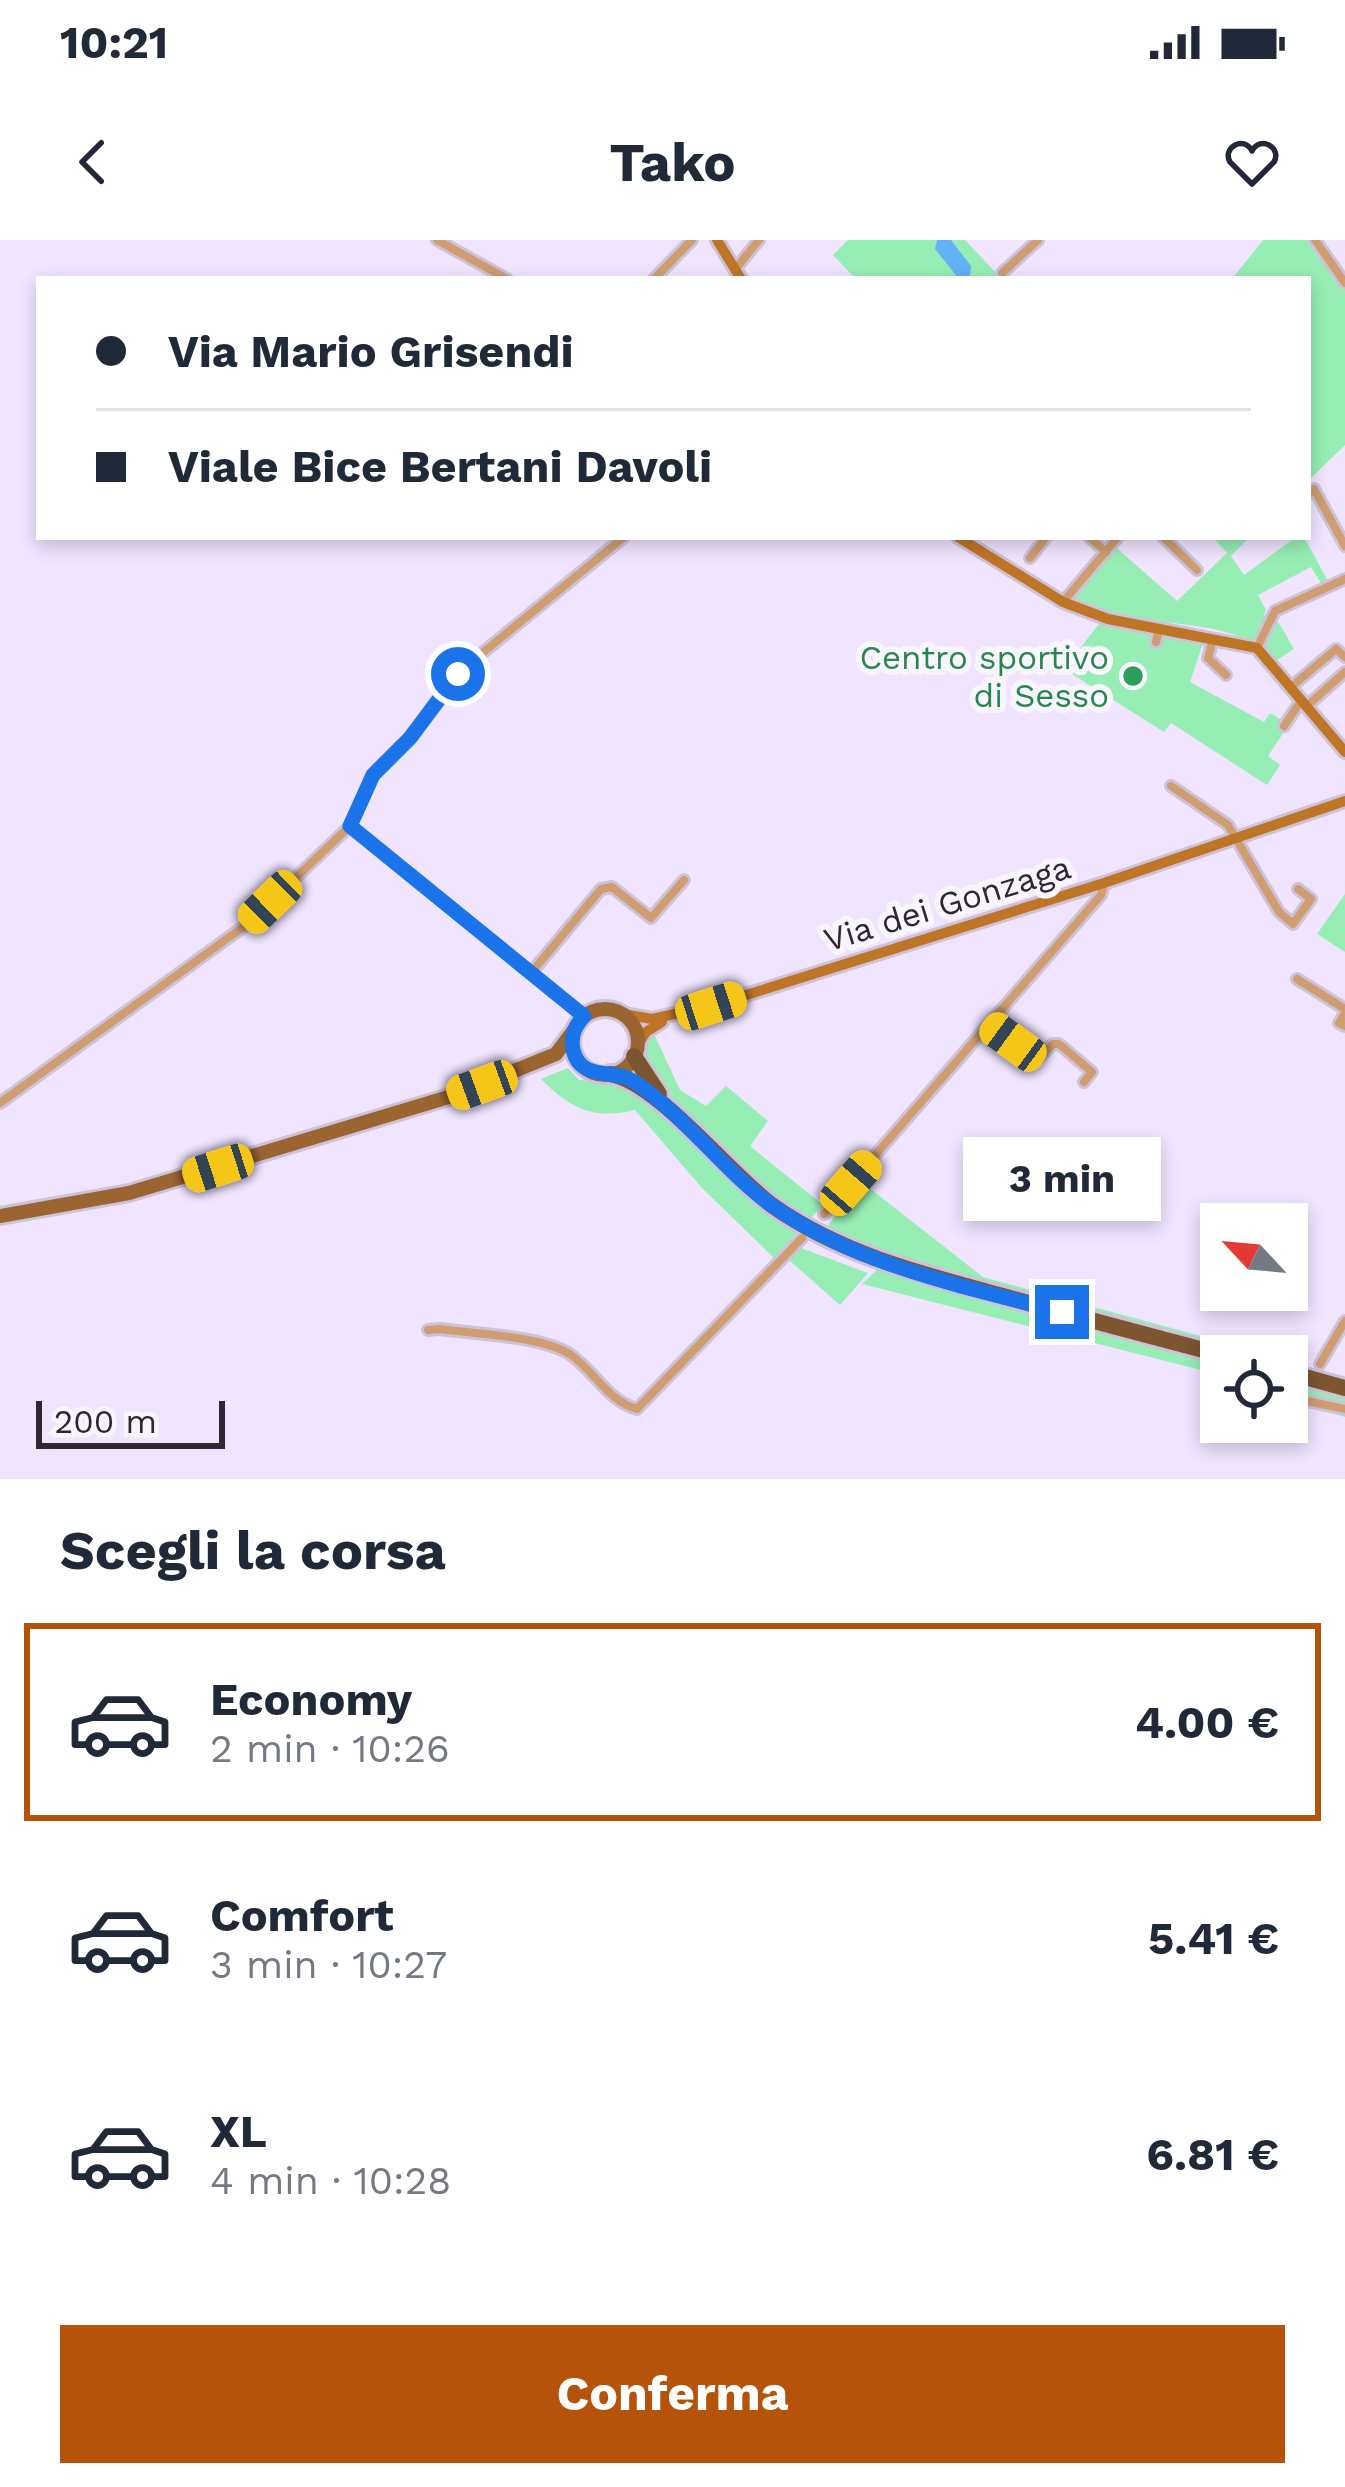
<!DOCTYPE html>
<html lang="it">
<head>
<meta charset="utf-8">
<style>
  body { margin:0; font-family:"Work Sans",sans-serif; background:#f2f2f3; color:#1f2937; height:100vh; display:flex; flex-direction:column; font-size:45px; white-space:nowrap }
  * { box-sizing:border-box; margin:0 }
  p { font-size:39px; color:#747a83 }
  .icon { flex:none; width:66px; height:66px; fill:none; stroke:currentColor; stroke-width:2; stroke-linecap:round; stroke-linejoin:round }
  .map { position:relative; height:1239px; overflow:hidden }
  .panel { display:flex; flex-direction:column; background:#fff; flex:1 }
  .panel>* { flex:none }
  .banner { position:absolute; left:36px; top:36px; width:1275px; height:264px; border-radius:0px; box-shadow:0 6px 18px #0003; display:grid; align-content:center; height:264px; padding:0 60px; background:#fff }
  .needle { width:78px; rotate:296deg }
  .tools { position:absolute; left:1200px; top:963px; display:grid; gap:24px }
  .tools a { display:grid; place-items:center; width:108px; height:108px; border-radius:0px; background:#fff; box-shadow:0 6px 18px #0003; font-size:60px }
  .scale { position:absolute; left:36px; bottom:30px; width:189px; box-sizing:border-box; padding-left:12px; border:6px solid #2d2733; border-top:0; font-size:33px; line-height:42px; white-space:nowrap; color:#2d2733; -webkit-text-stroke:9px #f8f5fc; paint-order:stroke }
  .end { position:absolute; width:54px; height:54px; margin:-27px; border:15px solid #1a73e8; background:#fff; box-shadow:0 0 0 6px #fff }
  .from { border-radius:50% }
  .bubble { position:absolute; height:84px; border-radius:0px; background:#fff; box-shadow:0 6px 18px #0003; font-size:39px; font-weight:700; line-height:84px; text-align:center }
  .car { position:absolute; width:36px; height:72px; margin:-36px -18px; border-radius:15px; box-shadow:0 0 9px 3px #0007; background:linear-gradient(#f5c518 24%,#345 0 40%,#f5c518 0 76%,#345 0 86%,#f5c518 0) }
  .banner b { display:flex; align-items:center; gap:42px; height:114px; font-size:45px }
  .banner b+b { border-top:3px solid #e0e1e3 }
  .banner i { width:30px; height:30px; background:#1f2937 }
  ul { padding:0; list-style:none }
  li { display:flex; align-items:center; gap:36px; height:198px; margin:0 24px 18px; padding:0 36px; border:6px solid transparent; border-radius:0px }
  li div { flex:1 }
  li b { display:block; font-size:45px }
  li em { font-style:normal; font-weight:700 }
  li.current { border-color:#b45309 }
  li>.icon { width:108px; height:108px; stroke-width:1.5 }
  h2 { padding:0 60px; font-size:54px; line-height:144px }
  .primary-button { display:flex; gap:24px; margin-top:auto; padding:24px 60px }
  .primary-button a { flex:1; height:138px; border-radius:0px; background:#b45309; color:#fff; font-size:48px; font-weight:700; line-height:138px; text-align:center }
  .status { display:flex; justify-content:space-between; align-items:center; height:84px; padding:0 60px; background:#fff; direction:ltr }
  .status svg { height:33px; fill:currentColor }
  header { display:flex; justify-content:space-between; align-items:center; height:156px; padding:0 60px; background:#fff; font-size:54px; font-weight:700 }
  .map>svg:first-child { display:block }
</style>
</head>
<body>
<div class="status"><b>10:21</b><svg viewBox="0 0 49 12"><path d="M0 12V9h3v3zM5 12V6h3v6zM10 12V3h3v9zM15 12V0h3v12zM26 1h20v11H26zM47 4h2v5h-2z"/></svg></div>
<header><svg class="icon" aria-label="back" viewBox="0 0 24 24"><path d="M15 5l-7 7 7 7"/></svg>Tako<svg class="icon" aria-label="heart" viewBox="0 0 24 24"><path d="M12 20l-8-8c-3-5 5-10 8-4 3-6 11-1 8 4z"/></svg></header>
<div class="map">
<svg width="1345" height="1239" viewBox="0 0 1345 1239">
  <rect width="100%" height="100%" fill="#f0e4ff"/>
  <!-- green -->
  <g fill="#96eeb4">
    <polygon points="848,0 965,0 1002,39 856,39 833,15"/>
    <polygon points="1263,0 1309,0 1345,47 1345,205 1308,241 1308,39 1232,39"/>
    <path d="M1212,297H1250L1231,316L1244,335L1296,297H1304L1328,341L1322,345L1311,327L1258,355L1266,370L1264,375L1279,383L1294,409L1277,420C1222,367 1130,396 1067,357L1112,304L1177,361L1227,313Z"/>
    <polygon points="1102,380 1204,400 1190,442 1264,482 1270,473 1289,484 1268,516 1280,525 1267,545 1171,483 1164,492 1064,429"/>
    <polygon points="1345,654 1345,712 1317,694"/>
    <path d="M655,796L680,850L706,866L726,846L768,881L750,906L823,965L774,1018L702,948L635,870C593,880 571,869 541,839L568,828L579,840L606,842L615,838L674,864L638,814L645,800Z"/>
    <polygon points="859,940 983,1037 1275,1116 1255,1116 888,1018 826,989"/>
    <polygon points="801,1008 868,1033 840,1065 789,1020"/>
    <polygon points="881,1026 1221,1121 1221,1135 862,1044"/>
    <polygon points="1287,1119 1297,1122 1300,1128 1345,1140 1345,1177 1297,1164 1301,1159 1287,1152"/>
  </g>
  <!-- water -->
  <polygon fill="#63b2f8" points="937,0 951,0 971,26 970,38 959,39 935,9"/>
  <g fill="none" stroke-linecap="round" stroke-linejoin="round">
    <!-- street casing -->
    <g stroke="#cdc2da" stroke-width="14">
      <g id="street">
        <polyline points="437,0 507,39"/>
        <polyline points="1315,0 1345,43"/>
        <polyline points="737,27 759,0"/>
        <polyline points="1002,33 1038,0"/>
        <polyline points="654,39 692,0"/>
        <polyline points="1308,254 1314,249 1345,306"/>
        <polyline points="1089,297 1106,312"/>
        <polyline points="1163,297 1197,330"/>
        <polyline points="1030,318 1046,297"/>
        <polyline points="1063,362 1118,297"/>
        <polyline points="1213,399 1208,418 1226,435"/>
        <polyline points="1156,402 1159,389"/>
        <polyline points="1257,408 1275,371 1345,339"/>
        <polyline points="1291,447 1336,409 1345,417"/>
        <polyline points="1307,466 1345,432"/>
        <polyline points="1284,486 1301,461"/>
        <polyline points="1171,546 1228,585 1279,672 1293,684 1311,659 1298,649"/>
        <polyline points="350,586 583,776"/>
        <polyline points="531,733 601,649 612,647 651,678 684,640"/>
        <polyline points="1297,739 1345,769"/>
        <polyline points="1345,773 1339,783 1345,786"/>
        <polyline points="989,785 1037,819 1053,804 1059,804 1092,832 1084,842"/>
        <polyline points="0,863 246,685 350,586 373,535 410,498 458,433 624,297"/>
        <polyline points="824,974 1101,655 1104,643"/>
        <path d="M428,1090L440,1089C475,1094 543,1096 571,1115C595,1132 608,1161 637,1169L802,998"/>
        <polyline points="1320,1124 1345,1081"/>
        <polyline points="1302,1160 1345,1169"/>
      </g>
    </g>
    <!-- secondary casing -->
    <g stroke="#cdc2da" stroke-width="16">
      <g id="secondary">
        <polyline points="717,0 741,39"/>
        <polyline points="958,297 1063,362 1108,379 1257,408 1345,512"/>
        <polyline points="623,774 652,779 711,766 1104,643 1345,561"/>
        <polyline points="638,805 646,792 662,782"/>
      </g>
    </g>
    <!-- primary casing -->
    <g stroke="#cdc2da" stroke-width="20">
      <g id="primary">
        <circle cx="605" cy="802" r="33"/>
        <polyline points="0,976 129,953 452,856 556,814 574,790"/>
      </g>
    </g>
    <!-- highway casing -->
    <g stroke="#cdc2da" stroke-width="22">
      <g id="highway">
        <polyline points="634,816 659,854"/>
        <path d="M610,834C657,841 730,935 773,966C843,1015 922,1034 1003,1056C1077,1077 1151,1096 1226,1116"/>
        <polyline points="1287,1132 1345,1148"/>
      </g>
    </g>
    <!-- street -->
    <use href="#street" stroke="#cf9d70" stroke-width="8"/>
    <!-- secondary -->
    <use href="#secondary" stroke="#bf7526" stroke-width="10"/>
    <!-- primary -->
    <use href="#primary" stroke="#9a6531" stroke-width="14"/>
    <!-- highway -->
    <use href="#highway" stroke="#7d552f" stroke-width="16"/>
  </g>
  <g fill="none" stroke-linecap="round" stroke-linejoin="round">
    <!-- route -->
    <path stroke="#1a73e8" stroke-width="15" d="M458,434L410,498L373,535L350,586L584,776C575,786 570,796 573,810C581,842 613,828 633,841C685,875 721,928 770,964C856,1025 962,1046 1062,1072"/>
  </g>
  <!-- markers -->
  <circle fill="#2e9e5b" stroke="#f8f5fc" stroke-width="4.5" cx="1133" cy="436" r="12"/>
  <g text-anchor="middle" stroke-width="12" stroke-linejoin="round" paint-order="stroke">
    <!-- leisure labels -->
    <g font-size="33" fill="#27864d" stroke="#f8f5fc" text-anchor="end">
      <text x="1109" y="429">Centro sportivo<tspan x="1109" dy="38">di Sesso</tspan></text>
    </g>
    <!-- street labels -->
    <g font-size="33" fill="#2d2733" stroke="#f8f5fc">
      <text transform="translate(947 663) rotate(-17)" y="12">Via dei Gonzaga</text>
    </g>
  </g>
</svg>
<div class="tools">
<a><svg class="needle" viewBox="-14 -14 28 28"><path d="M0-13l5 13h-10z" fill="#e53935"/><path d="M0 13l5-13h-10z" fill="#747a83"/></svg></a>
<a><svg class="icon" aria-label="locate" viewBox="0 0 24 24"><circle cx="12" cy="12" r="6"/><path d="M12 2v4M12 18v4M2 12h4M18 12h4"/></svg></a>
</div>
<div class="scale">200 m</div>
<i class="end from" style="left:458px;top:434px"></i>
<i class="end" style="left:1062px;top:1072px"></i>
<div class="bubble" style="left:963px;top:897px;width:198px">3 min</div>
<i class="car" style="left:270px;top:662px;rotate:226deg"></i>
<i class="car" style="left:711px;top:766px;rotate:72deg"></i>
<i class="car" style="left:1013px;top:802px;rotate:306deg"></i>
<i class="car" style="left:482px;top:845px;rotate:250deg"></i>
<i class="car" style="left:218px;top:928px;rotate:252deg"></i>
<i class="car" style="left:851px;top:943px;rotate:41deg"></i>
<div class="banner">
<b><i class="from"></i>Via Mario Grisendi</b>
<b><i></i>Viale Bice Bertani Davoli</b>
</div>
</div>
<section class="panel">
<h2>Scegli la corsa</h2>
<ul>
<li class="current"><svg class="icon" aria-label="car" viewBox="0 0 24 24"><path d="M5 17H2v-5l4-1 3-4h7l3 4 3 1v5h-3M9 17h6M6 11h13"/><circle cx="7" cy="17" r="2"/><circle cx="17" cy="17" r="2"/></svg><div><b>Economy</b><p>2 min · 10:26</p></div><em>4.00 €</em></li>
<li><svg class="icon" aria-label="car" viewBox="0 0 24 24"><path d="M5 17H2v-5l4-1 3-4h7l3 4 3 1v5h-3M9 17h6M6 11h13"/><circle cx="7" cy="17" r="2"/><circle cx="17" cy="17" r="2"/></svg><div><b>Comfort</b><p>3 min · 10:27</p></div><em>5.41 €</em></li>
<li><svg class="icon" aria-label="car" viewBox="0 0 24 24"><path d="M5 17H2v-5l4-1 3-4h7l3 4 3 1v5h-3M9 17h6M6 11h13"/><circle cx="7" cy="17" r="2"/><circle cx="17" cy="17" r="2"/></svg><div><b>XL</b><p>4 min · 10:28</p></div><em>6.81 €</em></li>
</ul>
<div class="primary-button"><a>Conferma</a></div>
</section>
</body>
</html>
